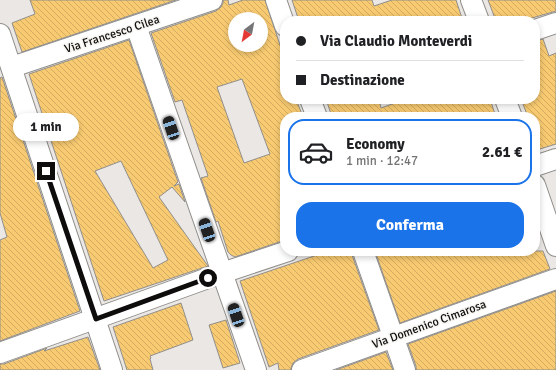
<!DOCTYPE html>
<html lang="it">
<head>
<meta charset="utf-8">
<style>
  body { margin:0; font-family:Signika,sans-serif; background:#f2f2f2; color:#202124; height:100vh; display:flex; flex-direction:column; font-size:15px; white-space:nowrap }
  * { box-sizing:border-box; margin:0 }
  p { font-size:13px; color:#757577 }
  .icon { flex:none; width:22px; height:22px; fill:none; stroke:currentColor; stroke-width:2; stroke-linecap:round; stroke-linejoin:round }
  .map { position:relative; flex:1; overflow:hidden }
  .sheet { position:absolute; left:280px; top:112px; width:260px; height:144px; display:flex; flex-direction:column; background:#fff; border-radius:16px; box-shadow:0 2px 6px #0003 }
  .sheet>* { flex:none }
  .banner { position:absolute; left:280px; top:16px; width:260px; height:88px; border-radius:16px; box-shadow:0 2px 6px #0003; display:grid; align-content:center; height:88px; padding:0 16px; background:#fff }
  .needle { width:26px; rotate:212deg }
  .controls { position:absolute; left:228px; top:12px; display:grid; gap:8px }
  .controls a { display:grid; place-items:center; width:40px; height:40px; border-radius:50%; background:#fff; box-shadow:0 2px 6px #0003; font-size:20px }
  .end { position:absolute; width:18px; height:18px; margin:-9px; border:5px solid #0e0d0c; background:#fff; box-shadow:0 0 0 2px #fff }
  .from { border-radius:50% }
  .bubble { position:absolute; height:28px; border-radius:14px; background:#fff; box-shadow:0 2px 6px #0003; font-size:13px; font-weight:800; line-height:28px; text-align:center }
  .car { position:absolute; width:12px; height:24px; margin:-12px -6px; border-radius:5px; box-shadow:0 0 3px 1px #0007; background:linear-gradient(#222 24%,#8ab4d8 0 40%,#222 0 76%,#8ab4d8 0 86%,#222 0) }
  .banner b { display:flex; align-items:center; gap:14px; height:38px; font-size:15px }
  .banner b+b { border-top:1px solid #e0e0e0 }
  .banner i { width:10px; height:10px; background:#202124 }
  ul { padding:7px 0 0; list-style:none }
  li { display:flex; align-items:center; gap:12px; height:66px; margin:0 8px 6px; padding:0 8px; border:2px solid transparent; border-radius:16px }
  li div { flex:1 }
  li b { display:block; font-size:15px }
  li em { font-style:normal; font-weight:800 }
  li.active { border-color:#1a73e8 }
  li>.icon { width:36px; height:36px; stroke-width:1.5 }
  .button { display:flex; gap:8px; margin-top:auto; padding:8px 16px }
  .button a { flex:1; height:46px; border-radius:16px; background:#1a73e8; color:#fff; font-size:16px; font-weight:800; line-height:46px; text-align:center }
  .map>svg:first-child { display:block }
</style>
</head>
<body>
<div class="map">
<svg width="556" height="370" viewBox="0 0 556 370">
  <defs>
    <pattern id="building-back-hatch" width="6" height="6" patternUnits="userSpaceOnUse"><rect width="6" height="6" fill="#f8ca71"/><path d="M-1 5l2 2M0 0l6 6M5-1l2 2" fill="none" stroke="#d3ac61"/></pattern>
  </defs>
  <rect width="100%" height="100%" fill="#eae7e4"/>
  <!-- building -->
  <g fill="url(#building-back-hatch)" stroke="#918f8b" fill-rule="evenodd">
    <polygon points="30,0 176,0 22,52 12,23 35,14"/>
    <path d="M223,0H228L229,5L243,0H265L285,60V99H296L303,117H285V240L235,257L231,255L228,252L218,221L216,222L201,178L208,176L182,100L175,102L151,33L216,11L221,7L223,3ZM235,19H261V45H235ZM242,79L270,154L244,163L217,87Z"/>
    <polygon points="292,0 372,0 374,6 392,0 456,0 463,21 420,21 418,16 404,21 299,21"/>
    <polygon points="488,0 556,0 556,11 522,21 496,21"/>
    <polygon points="543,39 549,56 556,53 556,144 540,149 535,136 535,117 528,117 521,99 535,99 535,41"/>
    <path d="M129,40L178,182L174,186L179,184L185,202L172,187L159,197L208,266L104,301L29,74ZM121,161L168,260L153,268L95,171Z"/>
    <polygon points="2,77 80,311 0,341 0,240 7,237 0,213 0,78"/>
    <polygon points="326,99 379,99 381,108 406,99 490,99 496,117 332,117"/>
    <polygon points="329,251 352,251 352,255 379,330 298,359 293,363 291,368 291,370 279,370 278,363 269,367 240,281"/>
    <polygon points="375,251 543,251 550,269 400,323"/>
    <polygon points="556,291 556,370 416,370 416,366 408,344"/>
    <polygon points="181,303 193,340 150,356 151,358 150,359 153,370 127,370 113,327"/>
    <polygon points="226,320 240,363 223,368 209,325"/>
    <polygon points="88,337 100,370 0,370 0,364 4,364 47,348 44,351"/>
    <polygon points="386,352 393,370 336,370"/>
  </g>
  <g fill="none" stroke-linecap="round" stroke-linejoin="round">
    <!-- minor casing -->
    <g stroke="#918f8c" stroke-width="22">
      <g id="minor">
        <polyline points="276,0 285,26"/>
        <polyline points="471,0 479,21"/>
        <polyline points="136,26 256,370"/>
        <polyline points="535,30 556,23"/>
        <polyline points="0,34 112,370"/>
        <polyline points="12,67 212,0"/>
        <polyline points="310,99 317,117"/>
        <polyline points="505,99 512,117"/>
        <polyline points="535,166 556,159"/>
        <polyline points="535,185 556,246"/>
        <polyline points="363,251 405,370"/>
        <polyline points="0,353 222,273 288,251"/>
        <polyline points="302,370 556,279"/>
      </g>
    </g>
    <!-- minor -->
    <use href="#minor" stroke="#fff" stroke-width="20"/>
  </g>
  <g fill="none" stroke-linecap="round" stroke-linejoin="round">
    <!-- route -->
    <polyline stroke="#0e0d0c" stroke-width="5" points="46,171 96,319 208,278"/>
  </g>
  <g text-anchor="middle" stroke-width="3" stroke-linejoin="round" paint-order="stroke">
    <!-- street labels -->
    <g font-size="12" fill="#0e0d0c" stroke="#f7f5f1">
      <text transform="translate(112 34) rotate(-18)" y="4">Via Francesco Cilea</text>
      <text transform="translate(429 324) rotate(-20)" y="4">Via Domenico Cimarosa</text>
    </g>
  </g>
</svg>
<div class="controls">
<a><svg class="needle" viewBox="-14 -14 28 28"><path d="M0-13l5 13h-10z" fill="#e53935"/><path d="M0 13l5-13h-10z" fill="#757577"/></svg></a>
</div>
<i class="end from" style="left:208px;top:278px"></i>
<i class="end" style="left:46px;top:171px"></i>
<div class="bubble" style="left:13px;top:113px;width:66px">1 min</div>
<i class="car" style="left:171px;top:128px;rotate:341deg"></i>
<i class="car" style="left:207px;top:230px;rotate:341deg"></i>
<i class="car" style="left:236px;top:315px;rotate:341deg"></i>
<div class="banner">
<b><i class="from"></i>Via Claudio Monteverdi</b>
<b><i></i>Destinazione</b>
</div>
<section class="sheet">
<ul>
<li class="active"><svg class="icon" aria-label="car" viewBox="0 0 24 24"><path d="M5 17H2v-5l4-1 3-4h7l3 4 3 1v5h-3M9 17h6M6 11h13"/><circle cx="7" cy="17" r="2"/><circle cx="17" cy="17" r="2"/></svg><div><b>Economy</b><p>1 min · 12:47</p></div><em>2.61 €</em></li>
</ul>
<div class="button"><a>Conferma</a></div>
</section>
</div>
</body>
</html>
